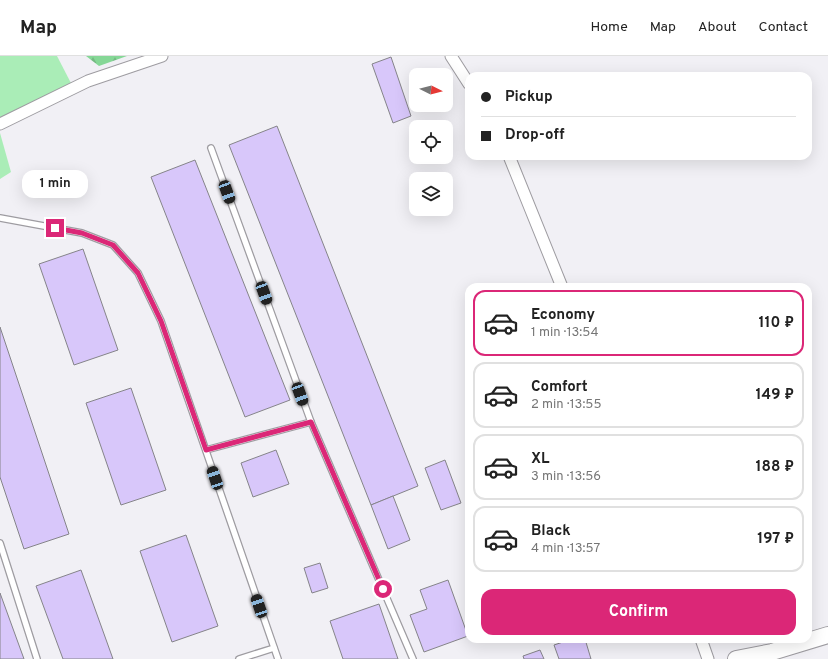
<!DOCTYPE html>
<html lang="en">
<head>
<meta charset="utf-8">
<style>
  body { margin:0; font-family:Overpass,sans-serif; background:#f2f2f2; color:#222; height:100vh; display:flex; flex-direction:column; font-size:15px; white-space:nowrap }
  * { box-sizing:border-box; margin:0 }
  p { font-size:13px; color:#767676 }
  .icon { flex:none; width:22px; height:22px; fill:none; stroke:currentColor; stroke-width:2; stroke-linecap:round; stroke-linejoin:round }
  .map { position:relative; flex:1; overflow:hidden }
  .drawer { position:absolute; left:465px; top:227px; width:347px; height:360px; display:flex; flex-direction:column; background:#fff; border-radius:12px; box-shadow:0 4px 16px #0002 }
  .drawer>* { flex:none }
  .hud { position:absolute; left:465px; top:16px; width:347px; height:88px; border-radius:12px; box-shadow:0 4px 16px #0002; display:grid; align-content:center; height:88px; padding:0 16px; background:#fff }
  .needle { width:26px; rotate:96deg }
  .buttons { position:absolute; left:409px; top:12px; display:grid; gap:8px }
  .buttons a { display:grid; place-items:center; width:44px; height:44px; border-radius:8px; background:#fff; box-shadow:0 4px 16px #0002; font-size:20px }
  .end { position:absolute; width:18px; height:18px; margin:-9px; border:5px solid #db2777; background:#fff; box-shadow:0 0 0 2px #fff }
  .from { border-radius:50% }
  .bubble { position:absolute; height:28px; border-radius:12px; background:#fff; box-shadow:0 4px 16px #0002; font-size:13px; font-weight:700; line-height:28px; text-align:center }
  .car { position:absolute; width:12px; height:24px; margin:-12px -6px; border-radius:5px; box-shadow:0 0 3px 1px #0007; background:linear-gradient(#222 24%,#8ab4d8 0 40%,#222 0 76%,#8ab4d8 0 86%,#222 0) }
  .hud b { display:flex; align-items:center; gap:14px; height:38px; font-size:15px }
  .hud b+b { border-top:1px solid #e0e0e0 }
  .hud i { width:10px; height:10px; background:#222 }
  ul { padding:7px 0 0; list-style:none }
  li { display:flex; align-items:center; gap:12px; height:66px; margin:0 8px 6px; padding:0 8px; border:2px solid #e0e0e0; border-radius:12px }
  li div { flex:1 }
  li b { display:block; font-size:15px }
  li em { font-style:normal; font-weight:700 }
  li.active { border-color:#db2777 }
  li>.icon { width:36px; height:36px; stroke-width:1.5 }
  .button { display:flex; gap:8px; margin-top:auto; padding:8px 16px }
  .button a { flex:1; height:46px; border-radius:12px; background:#db2777; color:#fff; font-size:16px; font-weight:700; line-height:46px; text-align:center }
  header { display:flex; align-items:center; gap:24px; box-sizing:border-box; height:56px; padding:0 20px; background:#fff; border-bottom:1px solid #e0e0e0 }
  header strong { font-size:19px }
  nav { display:flex; gap:22px; margin-inline-start:auto; font-size:14px }
  .map>svg:first-child { display:block }
</style>
</head>
<body>
<header>
<strong>Map</strong>
<nav><a>Home</a><a>Map</a><a>About</a><a>Contact</a></nav>
</header>
<div class="map">
<svg width="828" height="603" viewBox="0 0 828 603">
  <defs>
    <pattern id="forest-firs" width="22" height="20" patternUnits="userSpaceOnUse"><rect width="22" height="20" fill="#85d796"/><path d="M5 1l3.5 6h-7zM16 11l3.5 6h-7z" fill="#74b982"/></pattern>
  </defs>
  <rect width="100%" height="100%" fill="#f1f0f5"/>
  <!-- forest -->
  <polygon fill="url(#forest-firs)" points="86,0 127,0 99,10"/>
  <!-- garden -->
  <g fill="#aaedb7">
    <polygon points="0,0 57,0 73,31 0,66"/>
    <polygon points="0,77 11,116 0,123"/>
  </g>
  <!-- building -->
  <g fill="#d8c7fa" stroke="#858489">
    <polygon points="391,1 411,60 393,67 372,8"/>
    <polygon points="277,70 418,430 371,449 229,89"/>
    <polygon points="195,104 290,344 245,361 151,121"/>
    <polygon points="83,193 118,294 74,309 39,208"/>
    <polygon points="0,271 69,478 24,493 0,421"/>
    <polygon points="131,332 166,434 121,449 86,347"/>
    <polygon points="276,394 289,428 253,441 241,407"/>
    <polygon points="445,404 461,447 441,454 425,412"/>
    <polygon points="393,440 410,484 388,493 371,449"/>
    <polygon points="186,479 218,570 172,586 140,495"/>
    <polygon points="320,507 328,532 312,537 304,512"/>
    <polygon points="81,514 113,603 63,603 36,530"/>
    <polygon points="448,524 468,580 424,596 410,559 427,553 420,534"/>
    <polygon points="0,537 24,603 0,603"/>
    <polygon points="379,548 398,603 343,603 330,565"/>
    <polygon points="572,583 585,583 591,603 559,603 554,589"/>
    <polygon points="540,594 544,603 524,603 523,600"/>
  </g>
  <g fill="none" stroke-linecap="round" stroke-linejoin="round">
    <!-- lane casing -->
    <g stroke="#9e9ca1" stroke-width="8">
      <g id="lane">
        <polyline points="211,92 311,366 413,603"/>
        <polyline points="0,162 82,177 113,189 138,217 161,265 278,603"/>
        <polyline points="206,394 311,366"/>
        <polyline points="0,487 37,603"/>
        <polyline points="239,603 274,592"/>
      </g>
    </g>
    <!-- street casing -->
    <g stroke="#9e9ca1" stroke-width="13">
      <g id="street">
        <polyline points="451,0 469,28"/>
        <polyline points="0,68 88,25 162,0"/>
        <polyline points="509,100 562,231"/>
        <polyline points="701,583 708,603"/>
      </g>
    </g>
    <!-- secondary casing -->
    <g stroke="#9e9ca1" stroke-width="18">
      <polyline id="secondary" points="736,603 772,596 828,579"/>
    </g>
    <!-- lane -->
    <use href="#lane" stroke="#fff" stroke-width="5.5"/>
    <!-- street -->
    <use href="#street" stroke="#fff" stroke-width="11"/>
    <!-- secondary -->
    <use href="#secondary" stroke="#fff" stroke-width="16"/>
  </g>
  <g fill="none" stroke-linecap="round" stroke-linejoin="round">
    <!-- route -->
    <polyline stroke="#db2777" stroke-width="5" points="55,172 82,177 113,189 138,217 161,265 206,394 311,366 383,533"/>
  </g>
</svg>
<div class="buttons">
<a><svg class="needle" viewBox="-14 -14 28 28"><path d="M0-13l5 13h-10z" fill="#e53935"/><path d="M0 13l5-13h-10z" fill="#767676"/></svg></a>
<a><svg class="icon" aria-label="locate" viewBox="0 0 24 24"><circle cx="12" cy="12" r="6"/><path d="M12 2v4M12 18v4M2 12h4M18 12h4"/></svg></a>
<a><svg class="icon" aria-label="layers" viewBox="0 0 24 24"><path d="M12 4l9 5-9 5-9-5zM3 14l9 5 9-5"/></svg></a>
</div>
<i class="end from" style="left:383px;top:533px"></i>
<i class="end" style="left:55px;top:172px"></i>
<div class="bubble" style="left:22px;top:114px;width:66px">1 min</div>
<i class="car" style="left:227px;top:136px;rotate:160deg"></i>
<i class="car" style="left:264px;top:237px;rotate:160deg"></i>
<i class="car" style="left:300px;top:338px;rotate:160deg"></i>
<i class="car" style="left:215px;top:422px;rotate:341deg"></i>
<i class="car" style="left:259px;top:550px;rotate:341deg"></i>
<div class="hud">
<b><i class="from"></i>Pickup</b>
<b><i></i>Drop-off</b>
</div>
<section class="drawer">
<ul>
<li class="active"><svg class="icon" aria-label="car" viewBox="0 0 24 24"><path d="M5 17H2v-5l4-1 3-4h7l3 4 3 1v5h-3M9 17h6M6 11h13"/><circle cx="7" cy="17" r="2"/><circle cx="17" cy="17" r="2"/></svg><div><b>Economy</b><p>1 min · 13:54</p></div><em>110 ₽</em></li>
<li><svg class="icon" aria-label="car" viewBox="0 0 24 24"><path d="M5 17H2v-5l4-1 3-4h7l3 4 3 1v5h-3M9 17h6M6 11h13"/><circle cx="7" cy="17" r="2"/><circle cx="17" cy="17" r="2"/></svg><div><b>Comfort</b><p>2 min · 13:55</p></div><em>149 ₽</em></li>
<li><svg class="icon" aria-label="car" viewBox="0 0 24 24"><path d="M5 17H2v-5l4-1 3-4h7l3 4 3 1v5h-3M9 17h6M6 11h13"/><circle cx="7" cy="17" r="2"/><circle cx="17" cy="17" r="2"/></svg><div><b>XL</b><p>3 min · 13:56</p></div><em>188 ₽</em></li>
<li><svg class="icon" aria-label="car" viewBox="0 0 24 24"><path d="M5 17H2v-5l4-1 3-4h7l3 4 3 1v5h-3M9 17h6M6 11h13"/><circle cx="7" cy="17" r="2"/><circle cx="17" cy="17" r="2"/></svg><div><b>Black</b><p>4 min · 13:57</p></div><em>197 ₽</em></li>
</ul>
<div class="button"><a>Confirm</a></div>
</section>
</div>
</body>
</html>
